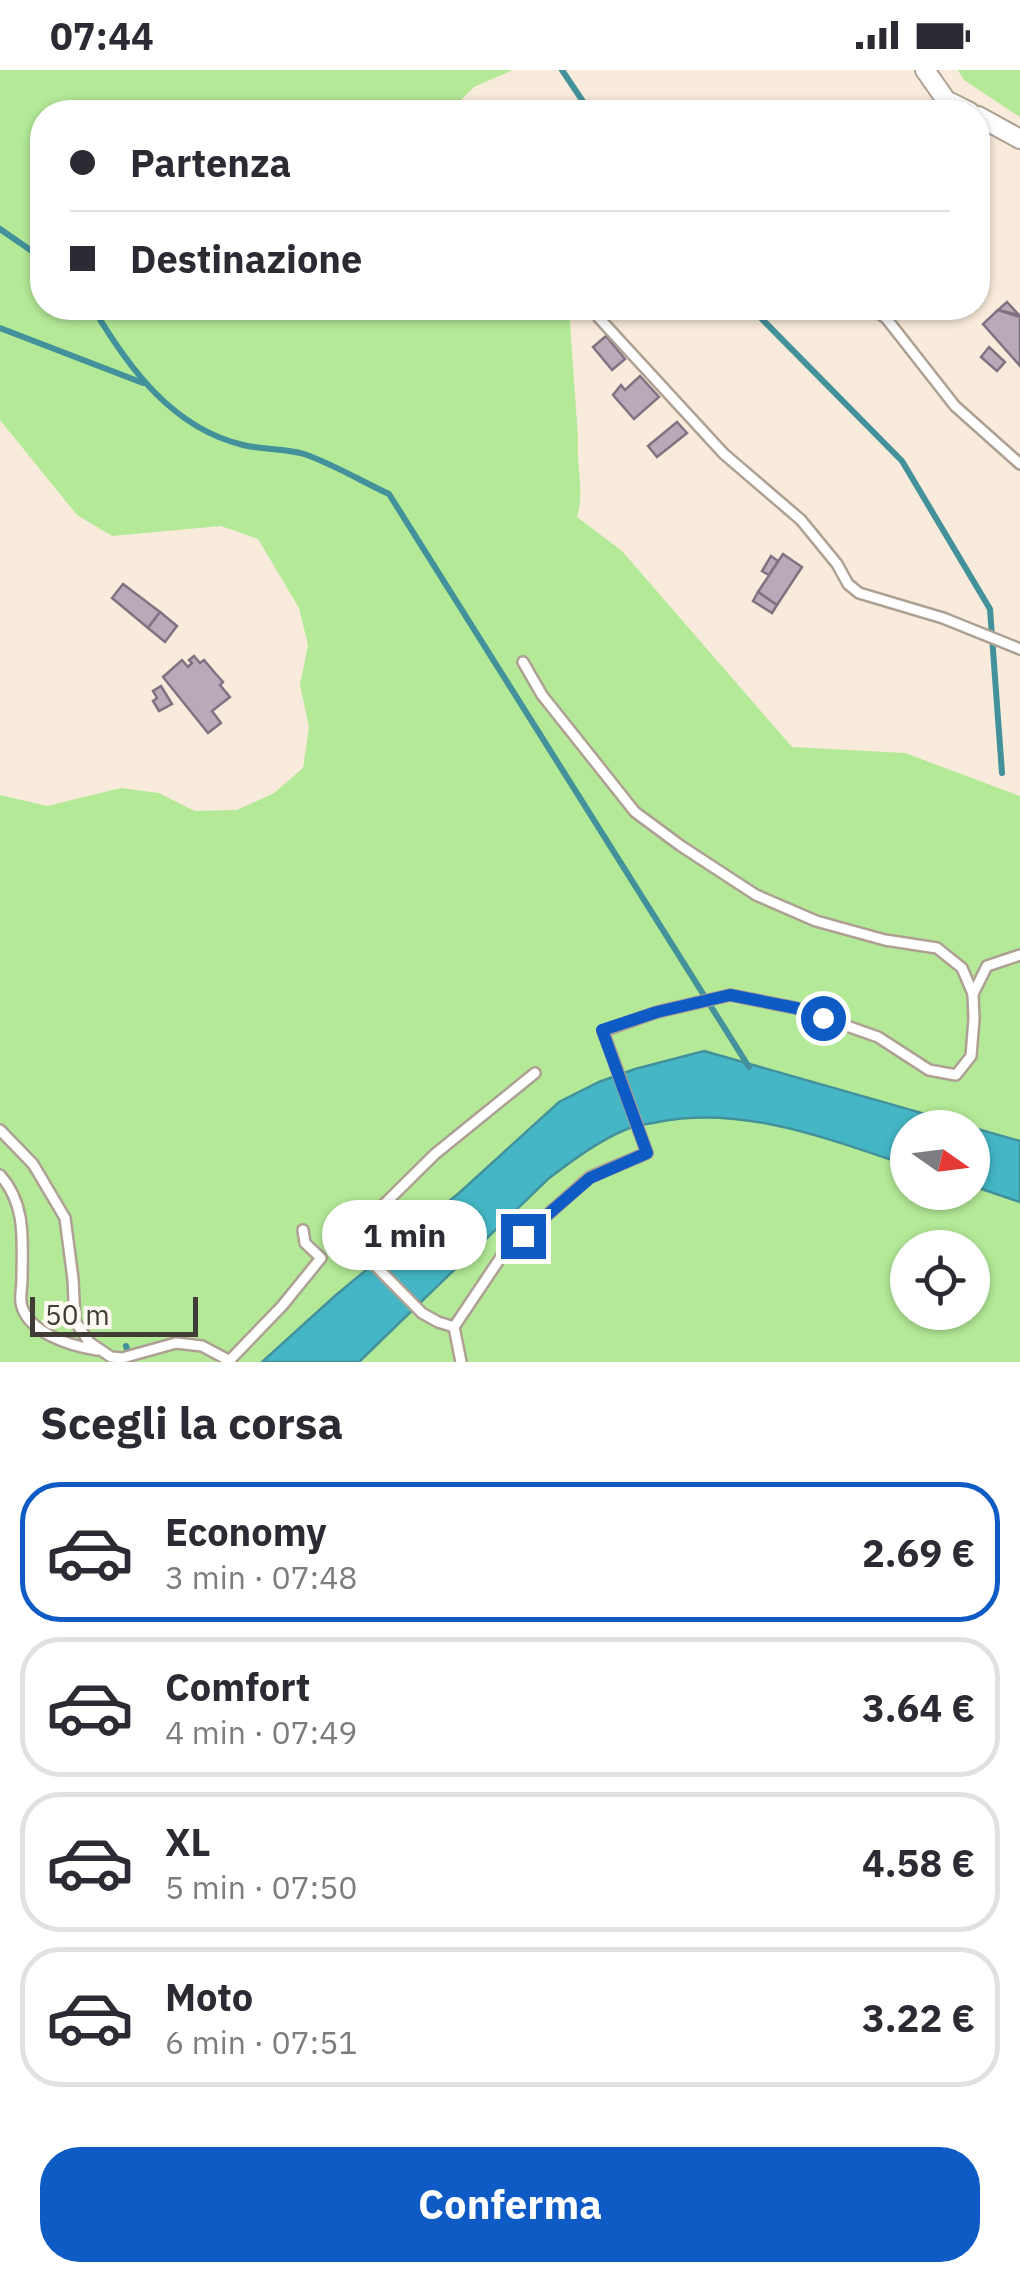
<!DOCTYPE html>
<html lang="it">
<head>
<meta charset="utf-8">
<style>
  body { margin:0; font-family:"IBM Plex Sans",sans-serif; background:#f7f7f7; color:#2b2b33; height:100vh; display:flex; flex-direction:column; font-size:38px; white-space:nowrap }
  * { box-sizing:border-box; margin:0 }
  p { font-size:32px; color:#7c7c81 }
  .icon { flex:none; width:55px; height:55px; fill:none; stroke:currentColor; stroke-width:2; stroke-linecap:round; stroke-linejoin:round }
  .map { position:relative; height:1292px; overflow:hidden }
  .details { display:flex; flex-direction:column; background:#fff; flex:1 }
  .details>* { flex:none }
  .guide { position:absolute; left:30px; top:30px; width:960px; height:220px; border-radius:40px; box-shadow:0 2px 8px #0004; display:grid; align-content:center; height:220px; padding:0 40px; background:#fff }
  .needle { width:65px; rotate:104deg }
  .controls { position:absolute; left:890px; top:1040px; display:grid; gap:20px }
  .controls a { display:grid; place-items:center; width:100px; height:100px; border-radius:50%; background:#fff; box-shadow:0 2px 8px #0004; font-size:50px }
  .scale { position:absolute; left:30px; bottom:25px; width:168px; box-sizing:border-box; padding-left:10px; border:5px solid #413c36; border-top:0; font-size:28px; line-height:35px; white-space:nowrap; color:#413c36; -webkit-text-stroke:8px #fff9f3; paint-order:stroke }
  .end { position:absolute; width:45px; height:45px; margin:-22px; border:12px solid #0f5bc5; background:#fff; box-shadow:0 0 0 5px #fff }
  .from { border-radius:50% }
  .bubble { position:absolute; height:70px; border-radius:35px; background:#fff; box-shadow:0 2px 8px #0004; font-size:32px; font-weight:800; line-height:70px; text-align:center }
  .guide b { display:flex; align-items:center; gap:35px; height:95px; font-size:38px }
  .guide b+b { border-top:2px solid #e1e1e2 }
  .guide i { width:25px; height:25px; background:#2b2b33 }
  ul { padding:0; list-style:none }
  li { display:flex; align-items:center; gap:30px; height:140px; margin:0 20px 15px; padding:0 20px; border:5px solid #e1e1e2; border-radius:40px }
  li div { flex:1 }
  li b { display:block; font-size:38px }
  li em { font-style:normal; font-weight:800 }
  li.selected { border-color:#0f5bc5 }
  li>.icon { width:90px; height:90px; stroke-width:1.5 }
  h2 { padding:0 40px; font-size:45px; line-height:120px }
  .action { display:flex; gap:20px; margin-top:auto; padding:20px 40px }
  .action a { flex:1; height:115px; border-radius:40px; background:#0f5bc5; color:#fff; font-size:40px; font-weight:800; line-height:115px; text-align:center }
  .status { display:flex; justify-content:space-between; align-items:center; height:70px; padding:0 50px; background:#fff; direction:ltr }
  .status svg { height:28px; fill:currentColor }
  .map>svg:first-child { display:block }
</style>
</head>
<body>
<div class="status"><b>07:44</b><svg viewBox="0 0 49 12"><path d="M0 12V9h3v3zM5 12V6h3v6zM10 12V3h3v9zM15 12V0h3v12zM26 1h20v11H26zM47 4h2v5h-2z"/></svg></div>
<div class="map">
<svg width="1020" height="1292" viewBox="0 0 1020 1292">
  <rect width="100%" height="100%" fill="#f9ebdb"/>
  <!-- green -->
  <g fill="#b3e997" fill-rule="evenodd">
    <path d="M0,0H513L474,17L460,31V42H42V238H569L578,368C576,398 585,418 577,447L622,481L792,677L905,683L1020,726V1292H0V725L47,736L121,718L159,723L195,741L237,740L274,723L303,698L309,657L300,615L308,575L299,538L258,469L221,456L112,466L77,445L0,350ZM908,1058H972V1122H908ZM908,1178H972V1242H908Z"/>
    <polygon points="958,0 1020,0 1020,47 964,10"/>
  </g>
  <!-- water -->
  <path fill="#44b6c5" stroke="#43919a" stroke-width="2.5" d="M704,981L1020,1071V1132L973,1116L972,1058H908L907,1095C828,1069 743,1035 658,1052C648,1054 637,1055 627,1059C598,1071 573,1090 548,1109L359,1292H262L336,1225L459,1123L559,1032L599,1012L635,999Z"/>
  <g fill="none" stroke-linecap="round" stroke-linejoin="round">
    <!-- stream -->
    <g stroke="#43919a" stroke-width="6">
      <polyline points="562,0 590,42"/>
      <polyline points="0,159 42,188"/>
      <path d="M93,238C128,297 172,358 243,375C263,380 284,378 304,384C333,394 361,411 389,424L749,997"/>
      <polyline points="751,238 902,391 990,539 1002,703"/>
      <polyline points="0,258 143,313"/>
      <polyline points="126,1276 127,1279"/>
    </g>
  </g>
  <!-- building -->
  <g fill="#b8aab8" stroke="#807381" stroke-width="2.5">
    <polygon points="1007,232 1019,245 998,240"/>
    <polygon points="998,240 1020,247 1020,296 983,254"/>
    <polygon points="606,266 625,289 612,300 593,277"/>
    <polygon points="989,277 1005,292 997,301 981,287"/>
    <polygon points="640,306 659,327 634,349 613,325 621,315 625,320"/>
    <polygon points="677,352 687,363 657,387 648,376"/>
    <polygon points="783,484 802,497 777,535 758,522"/>
    <polygon points="771,486 778,491 769,505 762,501"/>
    <polygon points="123,514 160,542 148,558 112,528"/>
    <polygon points="758,522 777,535 772,543 753,531"/>
    <polygon points="160,542 177,556 165,572 148,558"/>
    <polygon points="194,586 200,593 204,590 215,603 223,612 220,615 230,627 212,641 221,653 208,663 163,607 182,590 188,597 192,593 189,590"/>
    <polygon points="161,616 172,634 159,641 153,631 157,628 153,621"/>
  </g>
  <g fill="none" stroke-linecap="round" stroke-linejoin="round">
    <!-- service casing -->
    <g stroke="#aea193" stroke-width="14">
      <g id="service">
        <polyline points="872,238 886,248 955,336 1020,394"/>
        <polyline points="599,248 724,384 801,450 837,494 848,514 859,523 943,548 1020,579"/>
        <polyline points="973,924 987,896 1020,885"/>
        <polyline points="0,1060 33,1094 65,1148 73,1209 75,1251 89,1272 111,1287 122,1288 176,1273 202,1276 230,1291"/>
        <path d="M0,1105C27,1135 22,1172 22,1209C22,1216 20,1225 21,1233C27,1263 71,1276 97,1280"/>
        <polyline points="454,1257 438,1252 422,1243 349,1169 435,1084 535,1003"/>
        <polyline points="228,1292 282,1236 321,1188 305,1173 303,1160"/>
        <polyline points="461,1292 454,1257 503,1184 590,1107 647,1083 603,961 657,942 730,925 796,938 878,967 929,1000 956,1005 971,986 974,949 973,924 962,898 937,878 885,870 816,851 756,825 681,776 635,742 542,625 523,592"/>
      </g>
    </g>
    <!-- minor casing -->
    <g stroke="#aea193" stroke-width="22">
      <g id="minor">
        <polyline points="925,0 946,30 970,42"/>
        <polyline points="978,46 1020,69"/>
      </g>
    </g>
    <!-- service -->
    <use href="#service" stroke="#fff" stroke-width="9"/>
    <!-- minor -->
    <use href="#minor" stroke="#fff" stroke-width="18"/>
  </g>
  <g fill="none" stroke-linecap="round" stroke-linejoin="round">
    <!-- route -->
    <polyline stroke="#0f5bc5" stroke-width="12" points="523,1166 590,1108 647,1083 602,960 657,942 730,925 796,938 823,948"/>
  </g>
</svg>
<div class="controls">
<a><svg class="needle" viewBox="-14 -14 28 28"><path d="M0-13l5 13h-10z" fill="#e53935"/><path d="M0 13l5-13h-10z" fill="#7c7c81"/></svg></a>
<a><svg class="icon" aria-label="locate" viewBox="0 0 24 24"><circle cx="12" cy="12" r="6"/><path d="M12 2v4M12 18v4M2 12h4M18 12h4"/></svg></a>
</div>
<div class="scale">50 m</div>
<i class="end from" style="left:823px;top:948px"></i>
<i class="end" style="left:523px;top:1166px"></i>
<div class="bubble" style="left:322px;top:1130px;width:165px">1 min</div>
<div class="guide">
<b><i class="from"></i>Partenza</b>
<b><i></i>Destinazione</b>
</div>
</div>
<section class="details">
<h2>Scegli la corsa</h2>
<ul>
<li class="selected"><svg class="icon" aria-label="car" viewBox="0 0 24 24"><path d="M5 17H2v-5l4-1 3-4h7l3 4 3 1v5h-3M9 17h6M6 11h13"/><circle cx="7" cy="17" r="2"/><circle cx="17" cy="17" r="2"/></svg><div><b>Economy</b><p>3 min · 07:48</p></div><em>2.69 €</em></li>
<li><svg class="icon" aria-label="car" viewBox="0 0 24 24"><path d="M5 17H2v-5l4-1 3-4h7l3 4 3 1v5h-3M9 17h6M6 11h13"/><circle cx="7" cy="17" r="2"/><circle cx="17" cy="17" r="2"/></svg><div><b>Comfort</b><p>4 min · 07:49</p></div><em>3.64 €</em></li>
<li><svg class="icon" aria-label="car" viewBox="0 0 24 24"><path d="M5 17H2v-5l4-1 3-4h7l3 4 3 1v5h-3M9 17h6M6 11h13"/><circle cx="7" cy="17" r="2"/><circle cx="17" cy="17" r="2"/></svg><div><b>XL</b><p>5 min · 07:50</p></div><em>4.58 €</em></li>
<li><svg class="icon" aria-label="car" viewBox="0 0 24 24"><path d="M5 17H2v-5l4-1 3-4h7l3 4 3 1v5h-3M9 17h6M6 11h13"/><circle cx="7" cy="17" r="2"/><circle cx="17" cy="17" r="2"/></svg><div><b>Moto</b><p>6 min · 07:51</p></div><em>3.22 €</em></li>
</ul>
<div class="action"><a>Conferma</a></div>
</section>
</body>
</html>
